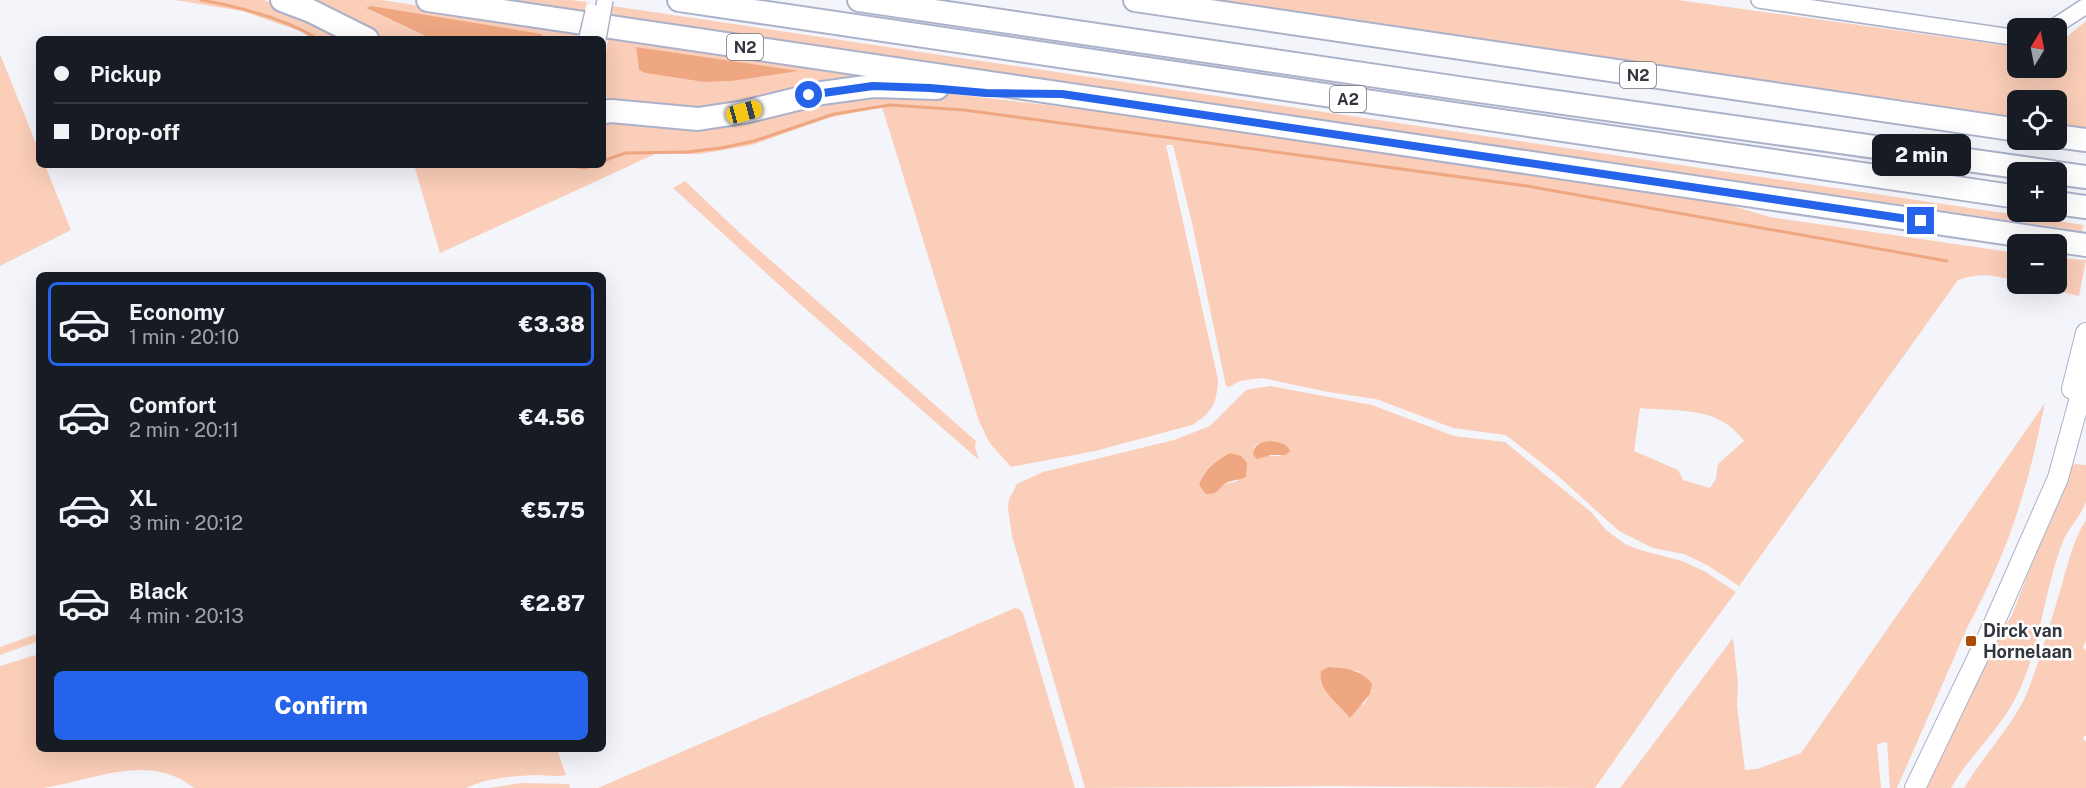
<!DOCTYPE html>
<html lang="en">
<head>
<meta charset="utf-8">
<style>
  body { margin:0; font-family:"Public Sans",sans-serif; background:#20242c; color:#f1f3f6; height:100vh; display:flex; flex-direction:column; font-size:22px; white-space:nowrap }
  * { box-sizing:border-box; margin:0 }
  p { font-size:20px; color:#9ea1a6 }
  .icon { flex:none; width:33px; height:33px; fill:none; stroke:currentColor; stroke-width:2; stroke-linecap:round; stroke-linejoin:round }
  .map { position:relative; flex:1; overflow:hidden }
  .drawer { position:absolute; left:36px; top:272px; width:570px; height:480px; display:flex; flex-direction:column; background:#171b24; border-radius:9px; box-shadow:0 6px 24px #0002 }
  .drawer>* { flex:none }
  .top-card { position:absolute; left:36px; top:36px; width:570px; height:132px; border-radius:9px; box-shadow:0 6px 24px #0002; display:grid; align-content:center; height:132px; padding:0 18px; background:#171b24 }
  .needle { width:39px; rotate:10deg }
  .fabs { position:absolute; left:2007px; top:18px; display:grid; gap:12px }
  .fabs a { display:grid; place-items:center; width:60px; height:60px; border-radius:9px; background:#171b24; box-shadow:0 6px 24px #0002; font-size:30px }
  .end { position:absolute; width:27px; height:27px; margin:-14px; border:8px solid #2563eb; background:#fff; box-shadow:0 0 0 3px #fff }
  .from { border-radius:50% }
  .bubble { position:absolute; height:42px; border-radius:9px; background:#171b24; box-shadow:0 6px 24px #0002; font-size:20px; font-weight:800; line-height:42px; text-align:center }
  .car { position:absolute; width:18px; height:36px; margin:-18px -9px; border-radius:8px; box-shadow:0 0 4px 2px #0007; background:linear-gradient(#f5c518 24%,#345 0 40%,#f5c518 0 76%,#345 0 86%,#f5c518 0) }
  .top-card b { display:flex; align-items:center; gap:21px; height:57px; font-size:22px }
  .top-card b+b { border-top:2px solid #363941 }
  .top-card i { width:15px; height:15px; background:#f1f3f6 }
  ul { padding:10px 0 0; list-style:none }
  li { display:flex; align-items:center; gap:18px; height:84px; margin:0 12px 9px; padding:0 6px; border:3px solid transparent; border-radius:9px }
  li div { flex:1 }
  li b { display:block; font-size:22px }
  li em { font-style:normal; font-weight:800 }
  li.current { border-color:#2563eb }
  li>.icon { width:54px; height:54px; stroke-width:1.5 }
  .action { display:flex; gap:12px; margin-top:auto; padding:12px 18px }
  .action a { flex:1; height:69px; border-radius:9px; background:#2563eb; color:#fff; font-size:24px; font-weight:800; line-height:69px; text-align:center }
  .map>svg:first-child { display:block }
</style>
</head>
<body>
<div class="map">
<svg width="2086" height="788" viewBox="0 0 2086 788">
  <rect width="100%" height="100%" fill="#f4f5fb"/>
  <!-- green -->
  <g fill="#faceb8" fill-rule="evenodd">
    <polygon points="175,0 264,0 309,17 352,39 312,39 300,31 242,11"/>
    <polygon points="291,0 381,0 579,29 576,39 543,39 541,34 367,9 432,39 375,39"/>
    <polygon points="467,0 570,0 587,2 583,17"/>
    <polygon points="1194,0 1678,0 2017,47 2018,68 2056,68 2057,45 2086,21 2086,132 2057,127 2056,100 2018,100 2017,122"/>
    <polygon points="612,6 2084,225 2082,231 1072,84 610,21"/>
    <path d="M609,33L908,82L697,114L608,106C607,91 598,72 605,59ZM636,47L796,71H797L733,81L704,82L645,73L639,70Z"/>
    <polygon points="0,54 39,151 39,165 45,165 71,230 0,266"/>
    <path d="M907,91L951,94L1083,109L1396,155L1490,165L1719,202L1770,217L2017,253V281C1993,275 1982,272 1958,280L1739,586L1707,565L1684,554L1653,548L1619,531L1558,476L1506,435L1453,428L1376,399L1328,392L1262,378L1240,381L1229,387L1226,386L1192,223L1173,145H1166L1218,380C1217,403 1212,413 1192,425L1095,451L1011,467L989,442L979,421L882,107L828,118L752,145L700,154H655L440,253L414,165H603V120ZM1640,408C1679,412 1718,405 1744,441L1718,464L1716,479L1710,488L1683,480L1678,470L1634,451Z"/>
    <polygon points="685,181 742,235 976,441 975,448 979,460 799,303 673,188"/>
    <polygon points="2057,258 2086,260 2079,296 2029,284 2056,284"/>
    <path d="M1270,386L1372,405L1454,436L1505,442L1591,512L1606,530L1625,544L1640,550L1682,561L1704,571L1736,592L1674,675L1595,788L1333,786L1085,788L1012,536L1008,509L1009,499L1017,484L1043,472L1174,440L1210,426L1246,390ZM1270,441L1281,456H1264L1253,448L1257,444ZM1230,453L1238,481L1225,484L1199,485C1205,469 1215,461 1230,453ZM1328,667L1358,671L1372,684L1370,694L1364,704L1343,708L1327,693Z"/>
    <path d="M2045,403C2038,435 2032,466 2022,497C2009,542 1989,587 1967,628L1897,788H1890L1887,742L1877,744L1881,788H1620L1733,638L1738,683L1737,705L1745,770L1757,769L1801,753Z"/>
    <path d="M2075,464L2086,465C2086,476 2086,490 2086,501C2085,510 2068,529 2063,541C2043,592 2041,650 2015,699C1998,732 1969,756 1951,788H1923L1990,649L2012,615L2069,468Z"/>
    <path d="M2086,520V641L2083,647L2086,651V736H2084L2083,739L2086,742V788H1964C1983,756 2012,727 2027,693C2041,657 2051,621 2062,584C2068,563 2074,538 2086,520Z"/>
    <polygon points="1015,608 1019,609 1023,613 1075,788 598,788"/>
    <polygon points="39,633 39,641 0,655 0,647"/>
    <path d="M39,654V748L557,749L566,775C557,777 547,775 537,775C514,776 488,777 466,788H194C149,751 92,781 42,788C29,788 14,788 0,788V666Z"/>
    <polygon points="522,783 569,784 570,788 489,788"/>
  </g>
  <!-- water -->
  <g fill="#efa782">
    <polygon points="371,6 542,34 543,39 432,39 366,8"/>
    <polygon points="636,47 799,71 733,81 704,82 645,73 639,70"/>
    <path d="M1270,441C1278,442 1287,443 1290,451L1286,455H1271L1257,459L1253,455C1254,444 1260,442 1270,441Z"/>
    <path d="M1230,453L1241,456L1247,463L1246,477C1240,480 1232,480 1226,483C1217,489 1218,495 1206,494L1199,485C1205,469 1215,461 1230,453Z"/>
    <path d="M1328,667C1345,668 1361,669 1372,684L1370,694L1350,718C1340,704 1317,691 1321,671Z"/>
  </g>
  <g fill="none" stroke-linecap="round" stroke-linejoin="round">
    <!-- stream -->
    <g stroke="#efa782" stroke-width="3">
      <path d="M201,0C240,7 284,18 318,39"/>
      <polyline points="603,161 625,153 687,152 721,148 754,141 834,114 890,105 964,110 1527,186 1947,261"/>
      <polyline points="564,165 585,168 592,165"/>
    </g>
    <!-- minor casing -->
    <g stroke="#acb1ca" stroke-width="18">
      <g id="minor">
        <polyline points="1759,0 2018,38"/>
        <polyline points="2052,28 2086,6"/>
      </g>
    </g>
    <!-- major casing -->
    <g stroke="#acb1ca" stroke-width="22">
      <g id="major">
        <polyline points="2072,389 2086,333"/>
        <polyline points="1915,788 1991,630 2058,478 2086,376"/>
      </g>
    </g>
    <!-- highway casing -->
    <g stroke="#acb1ca" stroke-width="26">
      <g id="highway">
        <polyline points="282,0 311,11 367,39"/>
        <polyline points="428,0 2086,245"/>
        <polyline points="679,0 2018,197"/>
        <polyline points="859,0 1472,90 2052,172"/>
        <polyline points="1135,0 2018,130"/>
        <polyline points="603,112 611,111 698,119 744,112 822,93 873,86 937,88"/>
        <polyline points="2056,136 2086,140"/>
        <polyline points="2056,173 2086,177"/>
        <polyline points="2056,203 2086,207"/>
      </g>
    </g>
    <!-- minor -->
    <use href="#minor" stroke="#fff" stroke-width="15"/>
    <!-- major -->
    <use href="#major" stroke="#fff" stroke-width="20"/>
    <!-- highway -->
    <use href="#highway" stroke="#fff" stroke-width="22"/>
    <!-- minor-bridge casing -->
    <g stroke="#acb1ca" stroke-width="18" stroke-linecap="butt">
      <g id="minor-bridge">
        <polyline points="587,37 593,12"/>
        <polyline points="598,39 605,0"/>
      </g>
    </g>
    <!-- minor-bridge -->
    <use href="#minor-bridge" stroke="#fff" stroke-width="15"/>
  </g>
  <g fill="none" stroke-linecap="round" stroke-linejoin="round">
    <!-- route -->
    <polyline stroke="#2563eb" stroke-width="8" points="809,95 873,86 930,88 986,93 1062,94 1921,221"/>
  </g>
  <!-- markers -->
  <rect fill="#ac4b03" stroke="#fff" stroke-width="2" x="1965" y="635" width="12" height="12" rx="3"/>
  <g text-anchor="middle" stroke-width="5" stroke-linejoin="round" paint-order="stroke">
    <!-- shield labels -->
    <g fill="#fff" stroke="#707279" stroke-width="1.5">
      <rect x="727" y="34" width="36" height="26" rx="4.5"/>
      <rect x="1620" y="62" width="36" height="26" rx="4.5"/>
      <rect x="1330" y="86" width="36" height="26" rx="4.5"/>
    </g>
    <g font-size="16" font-weight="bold" fill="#33353f">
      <text x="745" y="53">N2</text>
      <text x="1638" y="81">N2</text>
      <text x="1348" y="105">A2</text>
    </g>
    <!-- poi labels -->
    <g font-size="18" font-weight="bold" fill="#33353f" stroke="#fff" text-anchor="start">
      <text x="1983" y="637">Dirck van<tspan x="1983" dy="21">Hornelaan</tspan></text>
    </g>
  </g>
</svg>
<div class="fabs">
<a><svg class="needle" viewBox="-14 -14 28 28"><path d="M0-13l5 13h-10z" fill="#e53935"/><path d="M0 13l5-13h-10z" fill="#9ea1a6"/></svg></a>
<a><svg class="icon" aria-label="locate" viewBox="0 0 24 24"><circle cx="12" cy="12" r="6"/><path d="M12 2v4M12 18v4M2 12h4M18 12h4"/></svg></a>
<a>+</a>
<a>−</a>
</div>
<i class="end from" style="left:809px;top:95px"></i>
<i class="end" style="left:1921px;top:221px"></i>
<div class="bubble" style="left:1872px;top:134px;width:99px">2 min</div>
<i class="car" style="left:744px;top:112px;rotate:75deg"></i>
<div class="top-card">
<b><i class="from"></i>Pickup</b>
<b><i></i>Drop-off</b>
</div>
<section class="drawer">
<ul>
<li class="current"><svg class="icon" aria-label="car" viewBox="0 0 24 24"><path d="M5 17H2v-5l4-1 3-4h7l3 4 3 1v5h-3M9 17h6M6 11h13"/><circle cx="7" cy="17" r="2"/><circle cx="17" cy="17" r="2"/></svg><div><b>Economy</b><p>1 min · 20:10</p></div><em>€3.38</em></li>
<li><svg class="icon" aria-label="car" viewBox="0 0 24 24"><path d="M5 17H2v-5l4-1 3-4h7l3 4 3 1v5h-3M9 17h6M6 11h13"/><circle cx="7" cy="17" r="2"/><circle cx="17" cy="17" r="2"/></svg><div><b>Comfort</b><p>2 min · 20:11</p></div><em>€4.56</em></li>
<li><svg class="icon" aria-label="car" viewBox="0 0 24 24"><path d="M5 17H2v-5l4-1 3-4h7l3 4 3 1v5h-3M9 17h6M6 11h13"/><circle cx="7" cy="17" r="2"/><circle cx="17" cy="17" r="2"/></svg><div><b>XL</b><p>3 min · 20:12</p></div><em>€5.75</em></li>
<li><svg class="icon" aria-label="car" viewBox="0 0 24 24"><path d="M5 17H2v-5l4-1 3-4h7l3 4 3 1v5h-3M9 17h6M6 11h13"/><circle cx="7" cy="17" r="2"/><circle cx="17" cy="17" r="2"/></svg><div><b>Black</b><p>4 min · 20:13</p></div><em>€2.87</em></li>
</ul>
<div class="action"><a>Confirm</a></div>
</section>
</div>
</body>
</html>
